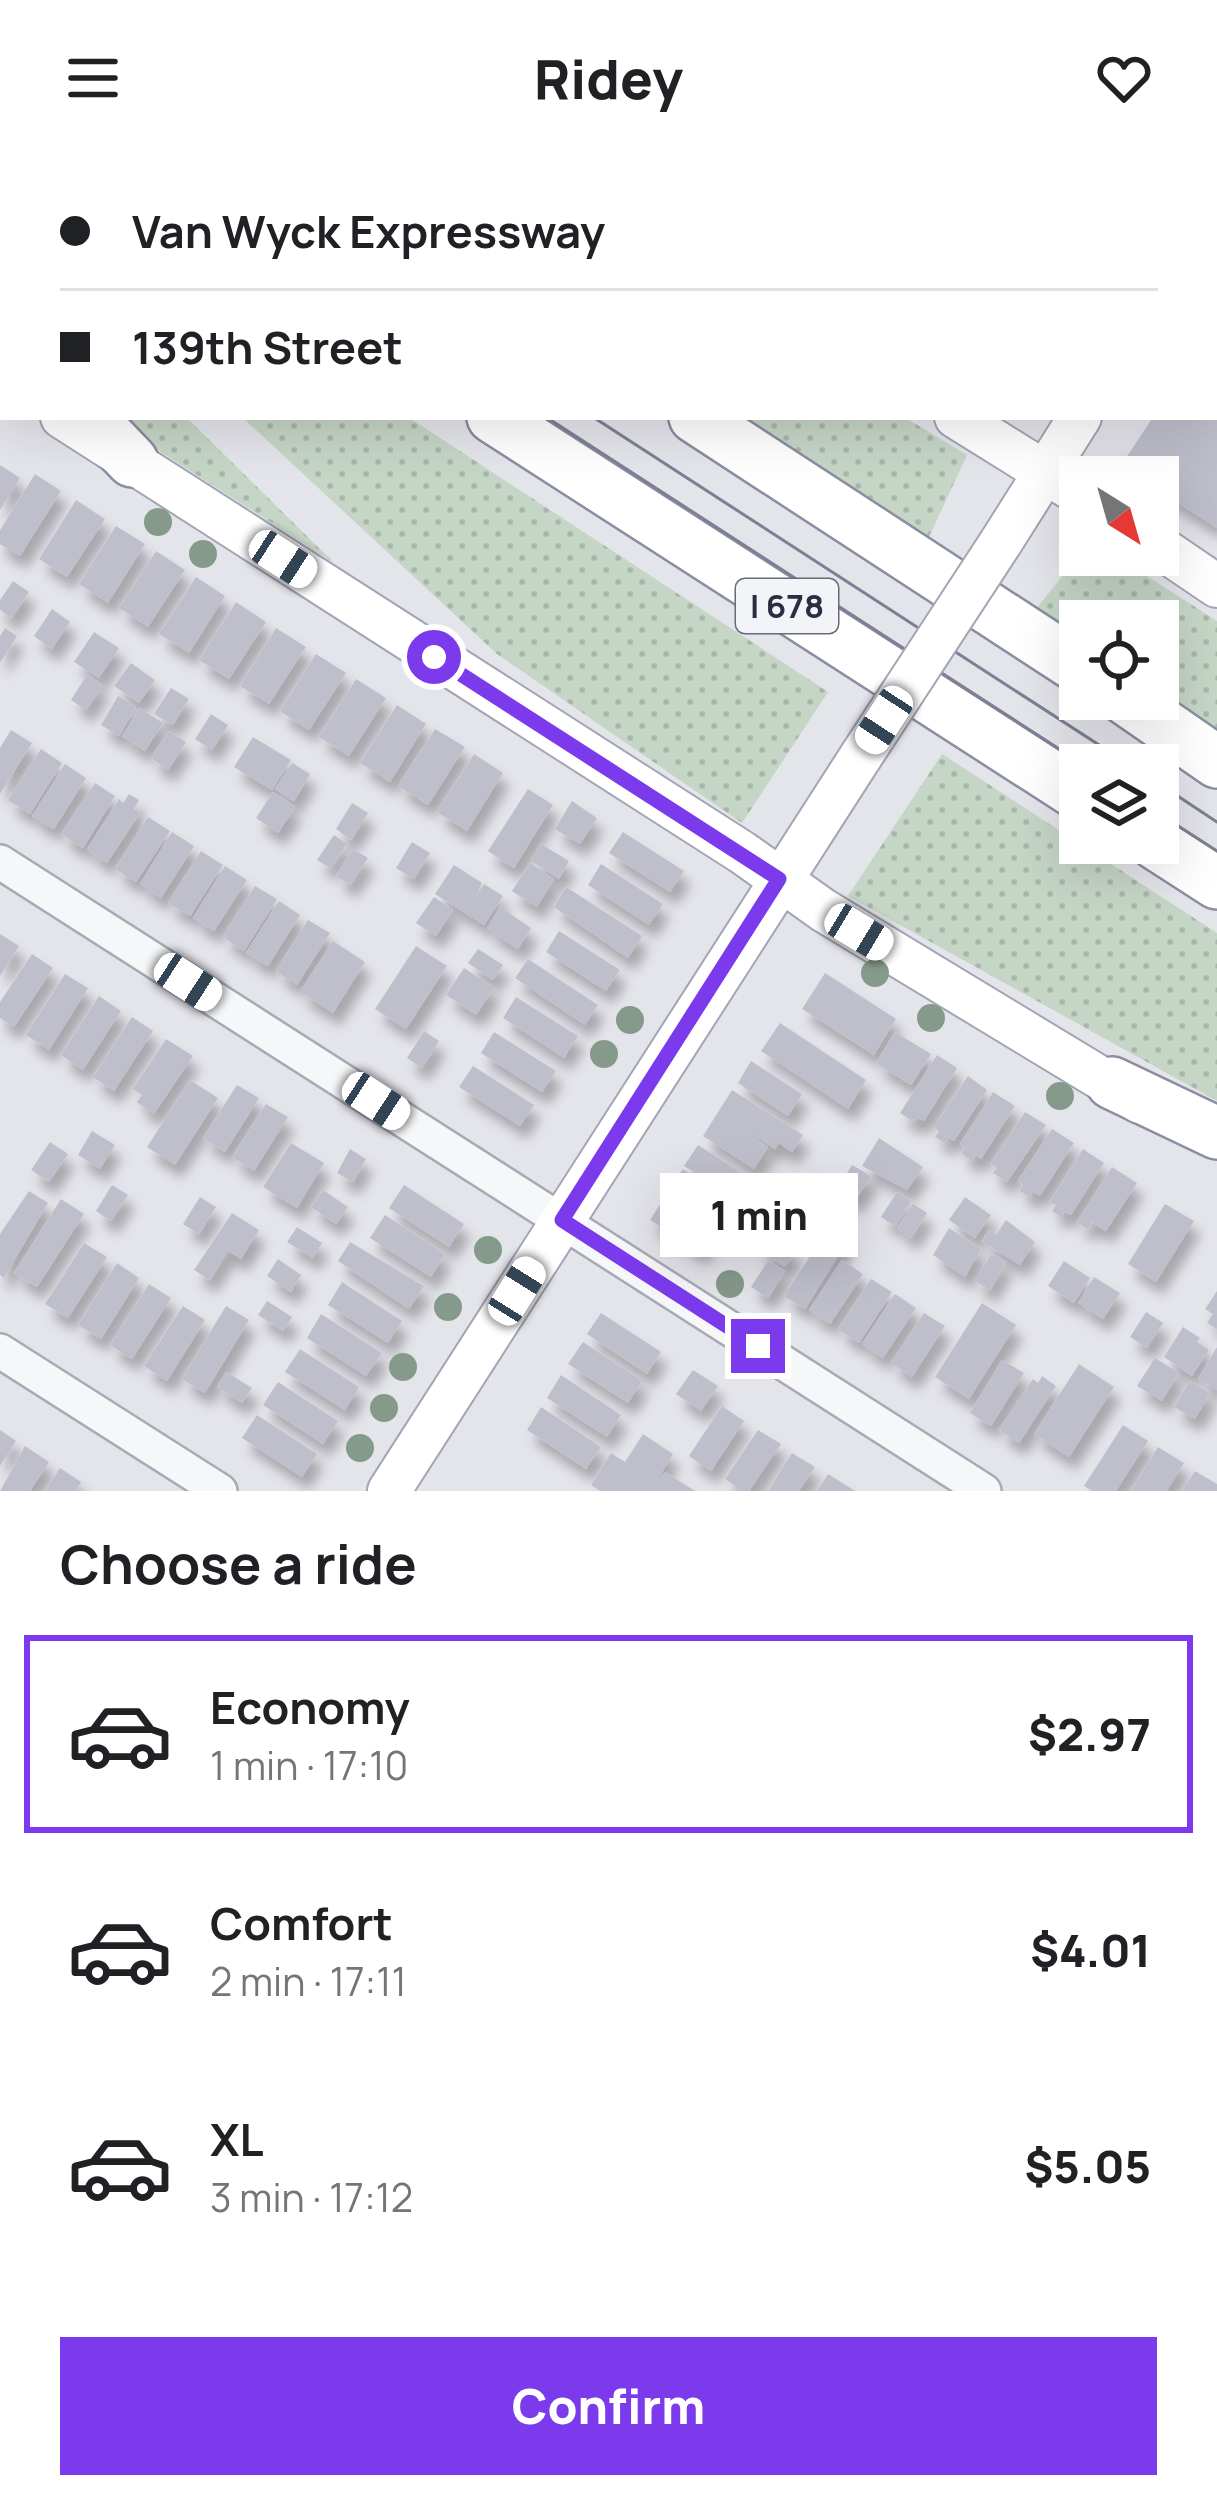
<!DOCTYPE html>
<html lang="en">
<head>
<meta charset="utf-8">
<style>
  body { margin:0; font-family:Manrope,sans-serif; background:#f6f6f6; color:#202124; height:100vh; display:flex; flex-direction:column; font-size:45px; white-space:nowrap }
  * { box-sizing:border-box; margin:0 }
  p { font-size:39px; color:#757577 }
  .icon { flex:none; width:66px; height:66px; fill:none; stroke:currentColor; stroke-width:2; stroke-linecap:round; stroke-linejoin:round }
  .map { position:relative; height:1335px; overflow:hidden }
  .panel { display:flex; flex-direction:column; background:#fff; flex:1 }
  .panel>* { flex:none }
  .guide { position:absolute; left:0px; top:0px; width:1218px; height:264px; box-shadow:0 12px 48px #0002; display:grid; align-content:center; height:264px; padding:0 60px; background:#fff }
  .needle { width:78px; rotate:143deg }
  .buttons { position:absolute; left:1059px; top:300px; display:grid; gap:24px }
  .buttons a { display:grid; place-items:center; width:120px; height:120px; border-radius:0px; background:#fff; box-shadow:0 12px 48px #0002; font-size:60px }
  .end { position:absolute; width:54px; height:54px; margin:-27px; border:15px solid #7c3aed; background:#fff; box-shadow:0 0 0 6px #fff }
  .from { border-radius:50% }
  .bubble { position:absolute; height:84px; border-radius:0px; background:#fff; box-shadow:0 12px 48px #0002; font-size:39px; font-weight:800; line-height:84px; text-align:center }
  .car { position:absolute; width:36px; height:72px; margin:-36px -18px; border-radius:15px; box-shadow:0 0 9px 3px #0007; background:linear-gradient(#fff 24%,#345 0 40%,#fff 0 76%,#345 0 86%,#fff 0) }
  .guide b { display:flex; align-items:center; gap:42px; height:114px; font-size:45px }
  .guide b+b { border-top:3px solid #e0e0e0 }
  .guide i { width:30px; height:30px; background:#202124 }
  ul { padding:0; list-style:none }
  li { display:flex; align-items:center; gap:36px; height:198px; margin:0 24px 18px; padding:0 36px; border:6px solid transparent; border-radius:0px }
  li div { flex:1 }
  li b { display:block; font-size:45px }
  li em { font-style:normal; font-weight:800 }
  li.active { border-color:#7c3aed }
  li>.icon { width:108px; height:108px; stroke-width:1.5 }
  h2 { padding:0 60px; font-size:54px; line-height:144px }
  .primary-button { display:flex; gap:24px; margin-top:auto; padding:24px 60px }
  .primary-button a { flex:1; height:138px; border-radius:0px; background:#7c3aed; color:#fff; font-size:48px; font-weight:800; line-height:138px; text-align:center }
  header { display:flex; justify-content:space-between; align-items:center; height:156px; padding:0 60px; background:#fff; font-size:54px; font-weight:800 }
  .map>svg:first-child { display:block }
</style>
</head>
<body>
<header><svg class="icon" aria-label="menu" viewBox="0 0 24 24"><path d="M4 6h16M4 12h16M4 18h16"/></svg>Ridey<svg class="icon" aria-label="heart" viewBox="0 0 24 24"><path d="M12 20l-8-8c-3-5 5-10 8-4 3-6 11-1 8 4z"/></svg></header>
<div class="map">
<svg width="1217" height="1335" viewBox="0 0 1217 1335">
  <defs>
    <pattern id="grass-dots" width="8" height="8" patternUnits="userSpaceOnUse" patternTransform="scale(3)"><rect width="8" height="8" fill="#c5d5c6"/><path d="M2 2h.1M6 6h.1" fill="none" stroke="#a9b7ab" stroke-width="1.8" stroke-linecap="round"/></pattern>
    <filter id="shadow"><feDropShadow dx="7" dy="13" stdDeviation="6" flood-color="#0004"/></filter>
  </defs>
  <rect width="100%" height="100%" fill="#e4e4eb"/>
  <!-- grass -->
  <g fill="url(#grass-dots)">
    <polygon points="106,261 186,261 333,406"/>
    <polygon points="242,261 408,261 828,536 742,667 497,498"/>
    <polygon points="717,261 904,261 967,299 928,383"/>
    <polygon points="1080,398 1114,399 1217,465 1217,589 1158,543 1158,465 1080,465 1080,502 1036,453"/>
    <polygon points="942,598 1217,777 1217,945 848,740"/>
  </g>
  <!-- building -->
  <g fill="#bebfcb" filter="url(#shadow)">
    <polygon points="1153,261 1217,261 1217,372 1158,334 1158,321 1138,321 1128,315 1126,302"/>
    <polygon points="0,309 20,322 0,354"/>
    <polygon points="35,318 61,335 20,400 0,388 0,374"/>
    <polygon points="76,344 105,363 67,421 39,403"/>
    <polygon points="116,370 145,388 108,447 79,428"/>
    <polygon points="156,395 185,414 148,471 119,452"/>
    <polygon points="196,421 225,440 189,497 159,478"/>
    <polygon points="13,425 29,436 12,462 0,454 0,444"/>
    <polygon points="236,446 266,466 229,523 199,504"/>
    <polygon points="52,453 70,466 52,493 34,480"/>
    <polygon points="5,472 17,480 0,507 0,480"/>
    <polygon points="276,472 306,491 269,548 240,530"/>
    <polygon points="94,476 119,492 99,522 74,506"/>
    <polygon points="316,498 346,517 309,574 280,555"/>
    <polygon points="131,507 155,524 139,547 114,530"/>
    <polygon points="87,519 103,529 86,554 71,544"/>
    <polygon points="356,523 386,542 349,600 319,581"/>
    <polygon points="171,532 189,543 173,569 154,558"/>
    <polygon points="118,540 136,551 119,580 101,569"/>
    <polygon points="397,549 426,568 390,626 360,607"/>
    <polygon points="140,552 163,567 145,595 122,580"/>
    <polygon points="211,558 228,569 212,594 195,583"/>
    <polygon points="435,573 465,591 428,649 398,630"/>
    <polygon points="11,574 32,587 0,638 0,592"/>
    <polygon points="169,575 186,586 168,614 151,602"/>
    <polygon points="253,581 291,604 272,634 234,611"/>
    <polygon points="41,593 62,607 30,658 8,644"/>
    <polygon points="474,598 503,617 467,675 437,656"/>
    <polygon points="292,607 310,618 294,645 275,633"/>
    <polygon points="65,608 86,622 54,673 32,660"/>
    <polygon points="95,627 115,640 83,692 61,678"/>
    <polygon points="528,633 553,649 514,712 488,695"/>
    <polygon points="273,636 295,651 278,677 256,662"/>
    <polygon points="129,638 139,644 134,653 140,657 107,707 87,693 119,643 123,647"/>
    <polygon points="572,645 597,662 580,688 555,673"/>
    <polygon points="352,647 368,657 351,684 336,673"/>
    <polygon points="148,661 170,675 136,726 115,713"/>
    <polygon points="172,676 194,690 161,742 140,728"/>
    <polygon points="623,676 684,715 670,736 609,697"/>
    <polygon points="334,679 347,688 330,712 317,704"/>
    <polygon points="412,686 430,697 414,723 396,712"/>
    <polygon points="541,688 569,705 559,723 531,705"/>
    <polygon points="353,693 368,702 350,729 336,720"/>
    <polygon points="201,695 223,709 190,760 168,747"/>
    <polygon points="530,707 554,723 537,751 512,735"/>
    <polygon points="601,708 663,748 649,769 588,729"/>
    <polygon points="454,709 482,727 471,749 484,728 503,740 484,769 435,738"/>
    <polygon points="225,710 247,724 214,775 193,762"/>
    <polygon points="255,730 277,743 244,795 223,781"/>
    <polygon points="566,731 642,780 628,802 554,751"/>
    <polygon points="434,741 453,754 436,780 416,767"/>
    <polygon points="279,745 300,759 268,810 246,797"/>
    <polygon points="500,751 531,772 518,793 487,772"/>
    <polygon points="308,764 330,777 297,829 276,815"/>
    <polygon points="559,775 620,814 606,835 546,796"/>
    <polygon points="0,778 19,790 0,820"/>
    <polygon points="333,785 365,806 333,857 300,836"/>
    <polygon points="416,790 447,810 406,873 375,853"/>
    <polygon points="478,793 503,809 493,824 468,807"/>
    <polygon points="32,798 53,812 14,871 0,862 0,846"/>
    <polygon points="528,803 598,849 585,869 515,822"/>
    <polygon points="464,812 494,832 476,859 446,839"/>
    <polygon points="825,817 896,863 874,899 802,853"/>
    <polygon points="65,818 88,832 49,894 26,879"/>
    <polygon points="99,840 121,855 83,914 61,899"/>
    <polygon points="516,841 578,880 564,902 503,862"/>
    <polygon points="132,861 153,875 114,935 93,921"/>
    <polygon points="780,867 866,924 848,953 761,895"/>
    <polygon points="424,875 439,885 422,912 407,902"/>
    <polygon points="494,876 556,915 542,936 481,897"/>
    <polygon points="895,876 931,898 911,929 876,907"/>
    <polygon points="166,883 193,900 154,958 137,946 142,939 133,933"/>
    <polygon points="937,899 957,912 924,965 918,962 914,966 900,957"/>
    <polygon points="751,905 802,938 788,960 738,927"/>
    <polygon points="473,910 534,949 520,970 459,931"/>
    <polygon points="968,920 987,934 954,985 949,981 945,987 935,981 939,975 934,971"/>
    <polygon points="190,924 218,942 175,1009 147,991"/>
    <polygon points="237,929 259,942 225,996 203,982"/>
    <polygon points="732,934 803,979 792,996 779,987 775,993 725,961 768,991 754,1013 703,980"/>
    <polygon points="993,936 1015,950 981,1003 976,999 972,1005 962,998 965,992 960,988"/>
    <polygon points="266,948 288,961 254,1015 232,1001"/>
    <polygon points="1025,956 1046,969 1007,1026 993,1017 997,1012 991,1008"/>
    <polygon points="1052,973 1074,987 1040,1040 1033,1035 1030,1041 1020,1035 1023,1029 1018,1025"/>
    <polygon points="92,975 115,989 100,1013 78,999"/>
    <polygon points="879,982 923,1011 907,1034 862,1010"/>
    <polygon points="50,986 68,998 49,1026 31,1014"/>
    <polygon points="291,987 324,1007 297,1052 263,1031"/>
    <polygon points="698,989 748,1021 735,1042 684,1010"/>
    <polygon points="350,993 366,1003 353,1026 337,1017"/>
    <polygon points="1083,993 1104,1007 1071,1059 1064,1055 1061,1061 1052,1055 1056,1049 1050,1046"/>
    <polygon points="852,1009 871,1020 855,1045 837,1033"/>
    <polygon points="1112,1011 1137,1027 1106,1075 1092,1066 1088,1073 1077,1066"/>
    <polygon points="683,1013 733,1045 719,1067 668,1034"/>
    <polygon points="803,1027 828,1042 820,1056 794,1041"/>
    <polygon points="112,1029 128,1039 111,1065 96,1055"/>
    <polygon points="404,1029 464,1068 449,1091 389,1052"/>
    <polygon points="323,1034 348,1051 336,1068 311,1051"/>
    <polygon points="29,1035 48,1047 4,1122 0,1119 0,1078"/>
    <polygon points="897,1036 911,1045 895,1070 881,1061"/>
    <polygon points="200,1041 216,1051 199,1078 183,1068"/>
    <polygon points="965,1041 991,1059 975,1082 949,1064"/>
    <polygon points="664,1042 714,1074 700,1096 650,1064"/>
    <polygon points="61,1043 84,1058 37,1131 14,1117"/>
    <polygon points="792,1046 818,1062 810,1074 785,1058"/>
    <polygon points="913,1048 927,1057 911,1082 897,1072"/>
    <polygon points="1165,1048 1194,1065 1156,1126 1128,1108"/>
    <polygon points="232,1057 259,1074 241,1103 228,1095 210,1124 194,1114"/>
    <polygon points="385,1059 445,1098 431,1121 370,1082"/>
    <polygon points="1006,1064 1035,1086 1020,1109 981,1085 989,1074 996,1079"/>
    <polygon points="297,1071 322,1087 313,1102 287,1086"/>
    <polygon points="829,1071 848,1084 805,1153 784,1140"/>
    <polygon points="949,1072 981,1093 965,1121 933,1099"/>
    <polygon points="769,1078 796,1095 785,1111 758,1094"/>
    <polygon points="350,1086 424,1130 409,1153 338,1105"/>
    <polygon points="84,1087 107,1101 68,1162 45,1148"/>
    <polygon points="991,1098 1006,1106 990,1134 975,1125"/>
    <polygon points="278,1103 301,1119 291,1136 267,1120"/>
    <polygon points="842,1104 863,1118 830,1168 809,1154"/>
    <polygon points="768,1105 785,1115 768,1142 751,1131"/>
    <polygon points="1064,1105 1090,1122 1074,1147 1048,1130"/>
    <polygon points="117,1107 139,1122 101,1183 78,1169"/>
    <polygon points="1094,1121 1120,1137 1103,1163 1078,1147"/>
    <polygon points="871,1123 892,1136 859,1187 838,1173"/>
    <polygon points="342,1126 402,1165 388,1187 328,1149"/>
    <polygon points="149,1128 171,1142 132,1203 110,1189"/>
    <polygon points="1217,1135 1217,1173 1207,1167 1213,1158 1205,1153"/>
    <polygon points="895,1138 916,1152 883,1202 862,1188"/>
    <polygon points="267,1145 292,1161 283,1175 258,1159"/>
    <polygon points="982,1147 1016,1169 969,1243 935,1221"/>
    <polygon points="183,1150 205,1164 167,1225 144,1210"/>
    <polygon points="226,1150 249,1164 205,1237 182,1223"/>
    <polygon points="1146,1156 1163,1167 1147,1192 1130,1181"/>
    <polygon points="601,1157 661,1196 647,1218 587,1178"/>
    <polygon points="924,1157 945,1170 912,1221 891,1207"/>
    <polygon points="321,1158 382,1197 366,1220 307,1182"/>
    <polygon points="1183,1171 1200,1182 1197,1186 1209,1194 1192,1220 1164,1201"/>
    <polygon points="583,1186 642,1225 628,1247 568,1208"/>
    <polygon points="1217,1191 1217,1234 1198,1223"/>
    <polygon points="300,1193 359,1231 345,1254 285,1216"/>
    <polygon points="1155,1202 1179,1217 1162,1245 1137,1230"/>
    <polygon points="1002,1204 1024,1217 991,1270 970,1257"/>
    <polygon points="1079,1208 1114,1231 1069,1301 1034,1278"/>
    <polygon points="693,1214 718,1230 701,1255 676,1238"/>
    <polygon points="226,1216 252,1232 242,1247 217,1231"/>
    <polygon points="561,1219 621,1259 607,1281 547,1242"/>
    <polygon points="1042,1220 1056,1230 1019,1287 999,1274 1033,1223 1038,1227"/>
    <polygon points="1190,1225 1210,1237 1195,1263 1174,1251"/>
    <polygon points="278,1226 338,1265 323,1288 263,1249"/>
    <polygon points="722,1250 744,1265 711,1315 689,1300"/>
    <polygon points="541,1251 601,1291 586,1313 527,1274"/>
    <polygon points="257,1259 317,1298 302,1321 242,1282"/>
    <polygon points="1123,1269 1148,1285 1116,1335 1092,1335 1084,1330"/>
    <polygon points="0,1274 16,1285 0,1310"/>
    <polygon points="758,1274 781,1288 749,1335 742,1335 725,1323"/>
    <polygon points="643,1278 673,1298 656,1326 665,1316 695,1335 601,1335 591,1329 611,1297 625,1306"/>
    <polygon points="25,1290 49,1306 30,1335 0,1335"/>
    <polygon points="1158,1291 1184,1307 1167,1335 1131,1335"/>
    <polygon points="792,1297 815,1311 799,1335 768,1335"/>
    <polygon points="60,1312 81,1326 76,1335 45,1335"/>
    <polygon points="1195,1315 1217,1328 1217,1335 1182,1335"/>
    <polygon points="828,1318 855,1335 817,1335"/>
  </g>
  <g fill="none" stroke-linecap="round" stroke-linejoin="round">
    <!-- minor casing -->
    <g stroke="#a9a9b5" stroke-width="38">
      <g id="minor">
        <polyline points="0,706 984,1335"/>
        <polyline points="0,1195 220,1335"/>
      </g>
    </g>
    <!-- major casing -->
    <g stroke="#a3a5b6" stroke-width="46">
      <g id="major">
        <polyline points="549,0 553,3"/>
        <polyline points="1215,50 1217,47"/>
        <polyline points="0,221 3,223"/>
        <polyline points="62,261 743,697 823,754 1140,946"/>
        <polyline points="956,261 1080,338"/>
        <polyline points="1001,386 1080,261"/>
        <polyline points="1158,390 1217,430"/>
        <polyline points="389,1335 861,600"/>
      </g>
    </g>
    <!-- highway casing -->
    <g stroke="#8b8da1" stroke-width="56">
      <g id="highway">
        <polyline points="88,0 93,3"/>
        <polyline points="290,0 294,3"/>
        <polyline points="0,168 3,170"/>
        <polyline points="90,261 132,305"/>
        <polyline points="493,261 1080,639"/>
        <polyline points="695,261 1080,512"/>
        <polyline points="1126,543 1217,606"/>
        <polyline points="1155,687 1217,727"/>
        <polyline points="1112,927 1217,977"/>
      </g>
    </g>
    <!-- minor -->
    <use href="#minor" stroke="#f6f7f9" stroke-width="33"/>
    <!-- major -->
    <use href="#major" stroke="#fff" stroke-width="42"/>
    <!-- highway -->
    <use href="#highway" stroke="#fff" stroke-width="51"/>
    <!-- tram -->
    <g stroke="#7e7f94" stroke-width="3">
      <polyline points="143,0 148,3"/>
      <polyline points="190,0 195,3"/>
      <polyline points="546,261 1084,609"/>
      <polyline points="593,261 1130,609"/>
      <polyline points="1158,627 1217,666"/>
      <polyline points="1158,657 1217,695"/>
    </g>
    <!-- major-bridge casing -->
    <g stroke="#a3a5b6" stroke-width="46" stroke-linecap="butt">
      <polyline id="major-bridge" points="861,600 1001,386"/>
    </g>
    <!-- major-bridge -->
    <use href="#major-bridge" stroke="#fff" stroke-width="42"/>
  </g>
  <!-- trees -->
  <g fill="#869a8c">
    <circle cx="158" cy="366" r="14"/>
    <circle cx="203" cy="398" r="14"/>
    <circle cx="875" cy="817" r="14"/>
    <circle cx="931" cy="862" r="14"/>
    <circle cx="630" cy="864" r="14"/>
    <circle cx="604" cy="898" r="14"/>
    <circle cx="1060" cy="940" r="14"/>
    <circle cx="488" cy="1094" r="14"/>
    <circle cx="730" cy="1128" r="14"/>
    <circle cx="448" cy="1151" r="14"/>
    <circle cx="403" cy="1211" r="14"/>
    <circle cx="384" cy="1252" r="14"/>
    <circle cx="360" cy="1292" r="14"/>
  </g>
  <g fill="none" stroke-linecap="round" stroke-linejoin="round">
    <!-- route -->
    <polyline stroke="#7c3aed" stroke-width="15" points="434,501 779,723 562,1064 758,1190"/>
  </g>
  <g text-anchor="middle" stroke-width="12" stroke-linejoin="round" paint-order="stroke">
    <!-- shield labels -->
    <rect fill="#f3f4f8" stroke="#686979" stroke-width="3" x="736" y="423" width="102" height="54" rx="9"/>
    <g font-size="33" font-weight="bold" fill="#2c2d43">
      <text x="787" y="462">I 678</text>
    </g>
  </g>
</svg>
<div class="buttons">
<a><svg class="needle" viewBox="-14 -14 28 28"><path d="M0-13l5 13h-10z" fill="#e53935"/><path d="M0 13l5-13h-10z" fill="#757577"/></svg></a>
<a><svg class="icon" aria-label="locate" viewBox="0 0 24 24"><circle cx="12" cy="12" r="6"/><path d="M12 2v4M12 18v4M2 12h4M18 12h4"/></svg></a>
<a><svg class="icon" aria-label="layers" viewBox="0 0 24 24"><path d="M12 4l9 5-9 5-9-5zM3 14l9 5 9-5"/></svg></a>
</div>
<i class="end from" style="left:434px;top:501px"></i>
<i class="end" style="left:758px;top:1190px"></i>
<div class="bubble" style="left:660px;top:1017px;width:198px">1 min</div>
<i class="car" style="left:283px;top:403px;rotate:123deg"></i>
<i class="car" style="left:884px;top:564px;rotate:213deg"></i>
<i class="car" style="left:859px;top:776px;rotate:121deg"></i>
<i class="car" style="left:188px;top:826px;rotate:123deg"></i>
<i class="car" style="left:376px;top:945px;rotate:123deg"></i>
<i class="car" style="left:517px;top:1135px;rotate:32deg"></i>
<div class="guide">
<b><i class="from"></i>Van Wyck Expressway</b>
<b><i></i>139th Street</b>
</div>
</div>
<section class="panel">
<h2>Choose a ride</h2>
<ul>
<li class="active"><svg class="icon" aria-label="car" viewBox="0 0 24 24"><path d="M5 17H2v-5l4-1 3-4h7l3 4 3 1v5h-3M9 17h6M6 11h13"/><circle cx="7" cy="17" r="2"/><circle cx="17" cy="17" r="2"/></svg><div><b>Economy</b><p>1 min · 17:10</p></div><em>$2.97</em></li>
<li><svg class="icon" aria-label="car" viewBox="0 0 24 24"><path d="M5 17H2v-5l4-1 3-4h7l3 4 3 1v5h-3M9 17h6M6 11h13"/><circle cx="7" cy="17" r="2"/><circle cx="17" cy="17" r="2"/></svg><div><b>Comfort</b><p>2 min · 17:11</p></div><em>$4.01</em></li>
<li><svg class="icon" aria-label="car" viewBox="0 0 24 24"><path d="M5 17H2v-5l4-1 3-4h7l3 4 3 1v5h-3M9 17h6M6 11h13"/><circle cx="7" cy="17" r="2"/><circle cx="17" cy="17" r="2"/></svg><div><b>XL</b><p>3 min · 17:12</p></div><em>$5.05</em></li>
</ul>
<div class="primary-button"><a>Confirm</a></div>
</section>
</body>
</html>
